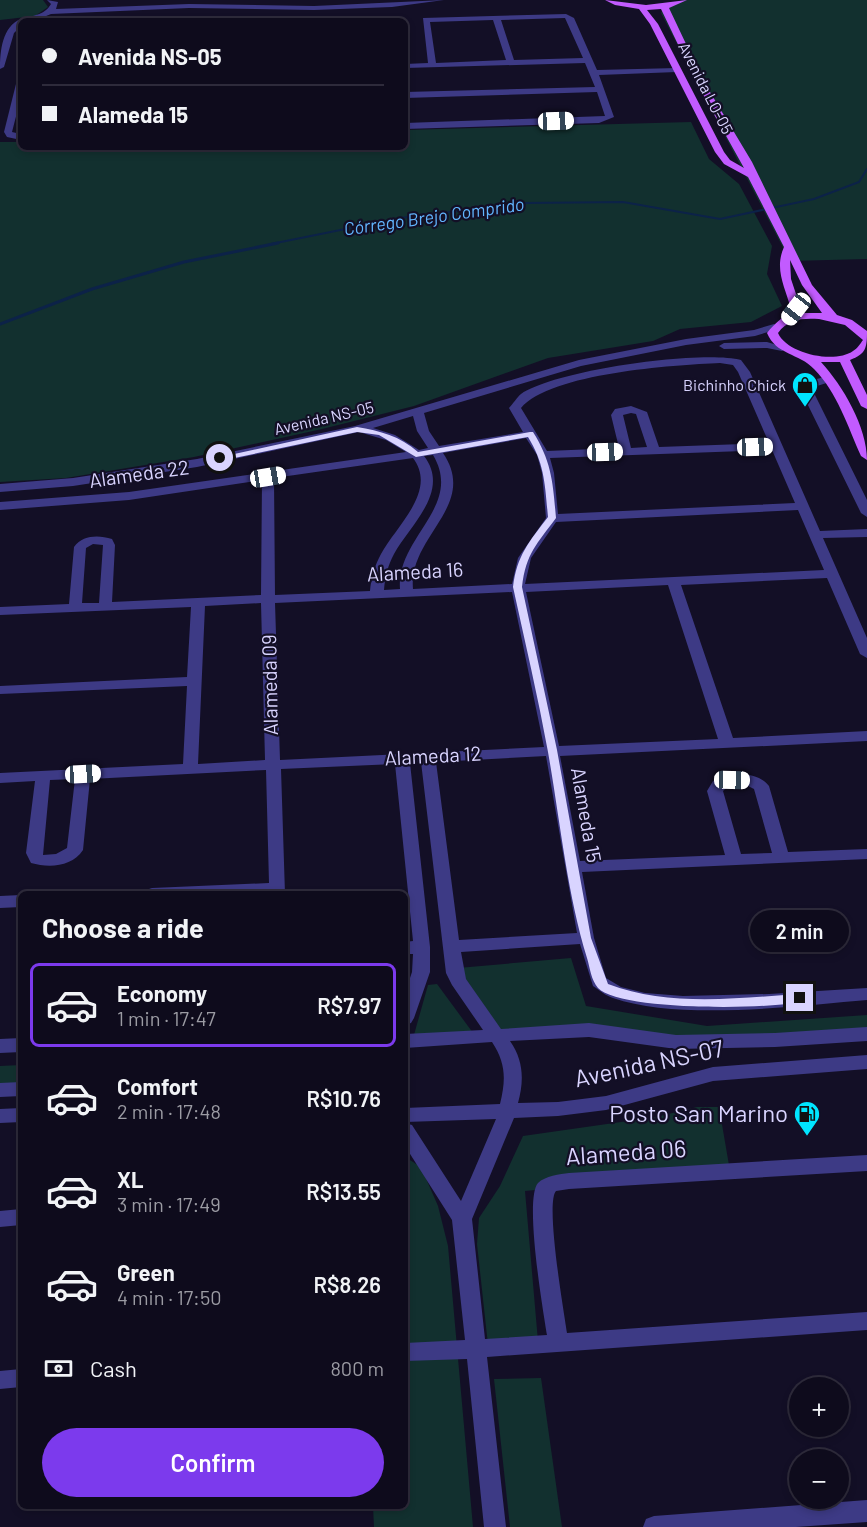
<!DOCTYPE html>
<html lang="en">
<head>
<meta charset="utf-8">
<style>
  body { margin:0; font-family:Barlow,sans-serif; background:#171425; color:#f1f3f6; height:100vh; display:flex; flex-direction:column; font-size:22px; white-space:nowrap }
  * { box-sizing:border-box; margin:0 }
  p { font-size:20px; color:#9b9ba3 }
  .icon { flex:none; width:33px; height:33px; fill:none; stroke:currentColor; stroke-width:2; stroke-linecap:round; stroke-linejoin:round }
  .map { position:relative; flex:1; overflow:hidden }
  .panel { position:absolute; left:18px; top:891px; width:390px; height:618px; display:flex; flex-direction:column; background:#0e0b1c; border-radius:9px; box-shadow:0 3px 9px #0003,0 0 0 2px #2e2b3b }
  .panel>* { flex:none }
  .top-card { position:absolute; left:18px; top:18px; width:390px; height:132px; border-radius:9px; box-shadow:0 3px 9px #0003,0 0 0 2px #2e2b3b; display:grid; align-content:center; height:132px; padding:0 24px; background:#0e0b1c }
  .tools { position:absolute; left:789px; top:1377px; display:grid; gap:12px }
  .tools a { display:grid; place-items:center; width:60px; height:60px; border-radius:50%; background:#0e0b1c; box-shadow:0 3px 9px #0003,0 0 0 2px #2e2b3b; font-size:30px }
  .end { position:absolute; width:27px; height:27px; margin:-14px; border:8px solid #d9d4ff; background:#111; box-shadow:0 0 0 3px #111 }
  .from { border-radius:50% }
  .bubble { position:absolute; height:42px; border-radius:21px; background:#0e0b1c; box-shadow:0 3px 9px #0003,0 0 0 2px #2e2b3b; font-size:20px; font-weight:600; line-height:42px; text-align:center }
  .car { position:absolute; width:18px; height:36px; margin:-18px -9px; border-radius:8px; box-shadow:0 0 4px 2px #0007; background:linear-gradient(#fff 24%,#345 0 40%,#fff 0 76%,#345 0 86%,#fff 0) }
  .top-card b { display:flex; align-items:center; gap:21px; height:57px; font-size:22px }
  .top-card b+b { border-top:2px solid #2e2b3b }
  .top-card i { width:15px; height:15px; background:#f1f3f6 }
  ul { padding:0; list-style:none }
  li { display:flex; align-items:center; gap:18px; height:84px; margin:0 12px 9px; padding:0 12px; border:3px solid transparent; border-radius:9px }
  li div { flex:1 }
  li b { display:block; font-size:22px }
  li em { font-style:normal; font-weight:600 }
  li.selected { border-color:#7c3aed }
  li>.icon { width:54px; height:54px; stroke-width:1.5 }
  h2 { padding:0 24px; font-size:27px; line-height:72px }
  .pay { display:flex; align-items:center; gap:15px; height:66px; padding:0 24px; font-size:22px }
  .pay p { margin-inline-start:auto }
  .primary-button { display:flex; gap:12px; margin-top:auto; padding:12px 24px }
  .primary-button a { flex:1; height:69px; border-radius:36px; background:#7c3aed; color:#fff; font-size:24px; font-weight:600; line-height:69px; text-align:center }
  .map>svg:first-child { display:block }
</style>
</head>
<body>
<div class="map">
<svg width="867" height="1527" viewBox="0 0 867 1527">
  <rect width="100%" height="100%" fill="#130f26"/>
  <!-- green -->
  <g fill="#12302f">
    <polygon points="0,0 43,0 48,7 35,16 0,20"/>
    <polygon points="683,0 867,0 867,259 790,261 661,13 664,6"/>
    <polygon points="691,122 709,159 739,184 772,246 767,274 782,306 751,322 680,329 653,341 548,358 414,406 322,429 194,457 66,478 0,482 0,142 21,142 21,147 405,147 405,130"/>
    <polygon points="571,958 586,1006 707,1026 867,1015 867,1037 739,1044 607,1032 501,1030 458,968"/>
    <polygon points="437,984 476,1037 412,1042 428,985"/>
    <polygon points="21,1065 21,1091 0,1092 0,1066"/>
    <polygon points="697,1107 719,1107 730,1171 525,1191 539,1353 489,1354 477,1244 479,1218 500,1186 523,1136 656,1117"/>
    <polygon points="405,1157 421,1167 438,1206 448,1246 473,1527 374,1527 373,1506 405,1506"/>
    <polygon points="541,1378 562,1527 510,1527 494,1379"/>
  </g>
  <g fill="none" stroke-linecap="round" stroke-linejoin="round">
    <!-- stream-far1 -->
    <polyline stroke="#0c2248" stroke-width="2" points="271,244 400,218 526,203 623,202 720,219 814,199 859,182 867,169"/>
    <!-- stream -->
    <polyline stroke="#0c2248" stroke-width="3" points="0,324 92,289 184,262 278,243"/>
    <!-- minor -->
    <g fill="#3d3a85" fill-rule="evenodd">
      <path d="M47,0L58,2L56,9L189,4L314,6L444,0L392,7L314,10L189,8L51,14L34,21H21V26L14,33L4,67L0,69C0,52 2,26 21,19C33,15 44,16 51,4Z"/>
      <path d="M566,14L574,18L597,70L677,68L681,70L677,72L599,75L614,117L599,123L405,129V123L605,116L597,92L405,98V92L595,87L585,63L405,68V64L428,63L423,18ZM565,18L583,58L514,60L501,20ZM493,20L506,60L436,63L430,22Z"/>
      <polygon points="21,77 21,97 12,132 21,134 21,140 7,137 4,132 17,80"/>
      <path d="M774,324L779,327L778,329L755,336L686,345L581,366L424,413L429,431L439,446L523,432L509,408C513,404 517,397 521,394C557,370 699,350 741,360L750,372L820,531L867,529V537L823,538L867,638V658L860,654L827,578L681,585L733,738L867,731V741L560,756L580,861L725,855L707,791L713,781C729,773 757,770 769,786L788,852L867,849V859L582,872L594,938L606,978L621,987L645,993L683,996L769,994L867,988V1000C796,1006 679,1021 613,998C606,996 599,990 593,986L580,944L461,952L466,979L501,1029L589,1023L676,1035L775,1033L867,1027V1041L775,1047L676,1049L589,1037L510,1041C524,1061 524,1081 518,1103L558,1102L606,1096L713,1067L867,1055V1069L713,1081L606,1110L558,1116L514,1118L472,1219L485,1339L547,1335C543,1310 524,1199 538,1183C545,1176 560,1174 569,1173L867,1155V1171L569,1189L556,1191C545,1203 564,1312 567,1333L867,1312V1330L487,1357L506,1527H484L467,1359L405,1361V1343L465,1340L452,1220L405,1146V1123L412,1125L461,1201L496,1119L405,1122V1108L500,1104C506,1080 506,1063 492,1042L405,1048V1034L483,1030L452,985L446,973L421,762L410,763L430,947V972L414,1018L411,1023L405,1025V993L412,972L413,954H405V942L413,941L395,764L281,769L285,894H144L146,890L152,888L269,883L266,770L90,779L83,850C72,867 49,868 31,863L26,853L35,781L0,783V773L183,764L187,686L0,694V686L187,677L191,607L0,615V607L69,604L74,547C83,535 98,535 112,539L115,545L112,602L261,595L262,480L129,500L0,510V502L129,492L406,452L386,440L359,432L197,467L73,486L0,492V484L73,478L197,459L355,426L579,360L686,339L754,330ZM720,363L733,365L738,372L769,443L659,447L647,412L631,406L615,409L611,415L619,448L547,451L521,408C551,373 673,365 720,363ZM631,413L636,414L647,447L631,448L623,415ZM413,416L417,431L428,448L419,450L395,435L373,428ZM526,438L537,455L542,473L546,518L518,558L512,584L413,589C408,536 479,506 443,453ZM772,450L795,503L558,514L554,473L550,458ZM433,455C464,507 396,537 400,589L384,590C385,577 388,565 394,554C410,525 451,491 424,456ZM413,458C438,491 396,526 381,554C375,565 371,578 370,591L275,595L274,478ZM798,510L824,570L525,584L531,558L556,522ZM93,544L103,545L99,603H82L86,548ZM668,585L718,739L559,746L526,592ZM512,592L544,747L280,760L275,603ZM261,603L265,760L198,764L205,606ZM546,756L577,933L459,940L436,762ZM75,779L67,848L56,854L43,855L50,780ZM746,785L754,789L772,853L741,854L723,791L728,786Z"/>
      <polygon points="767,342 787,348 782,351 767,348 724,349 719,346 724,343"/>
      <path d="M829,376L833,377V381L817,386L815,395L867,500V517L861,513L803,395C803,380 817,379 829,376Z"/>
      <polygon points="21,895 21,907 0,908 0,896"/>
      <polygon points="21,1038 21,1052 0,1053 0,1039"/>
      <polygon points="21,1082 21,1096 0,1097 0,1083"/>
      <polygon points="21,1108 21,1122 0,1123 0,1109"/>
      <polygon points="21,1209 21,1225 0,1227 0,1211"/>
      <polygon points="21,1369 21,1387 0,1389 0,1371"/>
      <polygon points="867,1500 867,1522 796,1527 643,1527 646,1519 654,1516"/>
    </g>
    <!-- major -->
    <path fill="#c25bff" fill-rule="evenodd" d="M605,0L646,5L687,0L669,8L704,82L752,162L812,285L837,315L852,320L867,331C867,348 866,354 850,360L867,395V409L861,406L840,362H821C843,386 867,427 867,460L861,456C848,427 837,392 814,369C799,353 776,355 767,333C775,322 784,318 791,309C785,287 774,269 784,247L748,177L724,164L715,152L650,24L639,9L615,5ZM661,9L696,82L744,168L730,160L724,152L658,24L647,10ZM790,260L802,285L822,313H799L801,309L791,279ZM819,319L845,325L863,340C860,344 857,349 853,351C835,364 787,354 778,333C788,319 802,318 819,319Z"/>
  </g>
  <!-- route -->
  <path fill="#d9d4ff" d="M357,427C380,431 400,436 418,452L530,432H533C552,462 553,484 556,518C537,544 526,553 522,587L557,750L591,938L608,984C668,1007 737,998 800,994L806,998L804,1001C773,1010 619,1011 598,988C591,980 590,968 587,958C567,893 560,820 548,752C538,697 525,642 513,587C517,555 529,542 548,517C545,486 545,464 528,437L416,457L379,435L357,432L220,461L216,458Z"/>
  <!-- icons -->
  <defs>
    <g id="shop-pin" transform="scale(1.35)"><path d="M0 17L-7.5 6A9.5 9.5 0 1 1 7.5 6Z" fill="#00e5ff" stroke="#130f26"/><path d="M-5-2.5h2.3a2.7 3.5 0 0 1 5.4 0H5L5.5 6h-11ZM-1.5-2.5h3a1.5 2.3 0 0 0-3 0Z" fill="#111"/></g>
    <g id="fuel-pin" transform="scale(1.35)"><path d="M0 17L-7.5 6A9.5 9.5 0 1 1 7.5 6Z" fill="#00e5ff" stroke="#130f26"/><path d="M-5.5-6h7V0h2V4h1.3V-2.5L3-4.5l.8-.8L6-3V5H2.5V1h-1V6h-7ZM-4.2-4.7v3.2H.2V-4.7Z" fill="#111"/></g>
  </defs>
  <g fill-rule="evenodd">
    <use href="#shop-pin" x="805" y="385"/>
    <use href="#fuel-pin" x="807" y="1114"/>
  </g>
  <g text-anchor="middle" stroke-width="4.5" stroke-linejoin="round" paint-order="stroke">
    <!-- far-street labels -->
    <g font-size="16" fill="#d9d4ff" stroke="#130f26">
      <text transform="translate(706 88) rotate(63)" y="6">Avenida LO-05</text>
      <text transform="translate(324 418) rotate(-13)" y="6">Avenida NS-05</text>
    </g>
    <!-- far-poi labels -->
    <g font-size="16" fill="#d9d4ff" stroke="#130f26" text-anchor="end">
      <text x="786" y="391">Bichinho Chick</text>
    </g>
    <!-- far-water labels -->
    <g font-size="18" font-style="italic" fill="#62b6ff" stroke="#130f26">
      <text transform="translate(434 217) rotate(-8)" y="6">Córrego Brejo Comprido</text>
    </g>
    <!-- street labels -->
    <g font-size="20" fill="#d9d4ff" stroke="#130f26">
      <text transform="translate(139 474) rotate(-8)" y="7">Alameda 22</text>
      <text transform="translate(415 572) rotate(-3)" y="7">Alameda 16</text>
      <text transform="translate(270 685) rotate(-91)" y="7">Alameda 09</text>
      <text transform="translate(433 756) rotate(-3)" y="7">Alameda 12</text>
      <text transform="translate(586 815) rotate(80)" y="7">Alameda 15</text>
    </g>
    <!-- near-street labels -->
    <g font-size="24" fill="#d9d4ff" stroke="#130f26">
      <text transform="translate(649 1064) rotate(-12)" y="8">Avenida NS-07</text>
      <text transform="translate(626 1153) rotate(-4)" y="8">Alameda 06</text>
    </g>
    <!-- near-poi labels -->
    <g font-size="24" fill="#d9d4ff" stroke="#130f26" text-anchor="end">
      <text x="788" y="1122">Posto San Marino</text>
    </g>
  </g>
</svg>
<div class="tools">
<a>+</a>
<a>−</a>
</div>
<i class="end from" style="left:220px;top:458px"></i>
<i class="end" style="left:800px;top:998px"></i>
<div class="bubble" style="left:750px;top:910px;width:99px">2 min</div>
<i class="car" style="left:556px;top:121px;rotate:88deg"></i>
<i class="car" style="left:796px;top:309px;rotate:218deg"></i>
<i class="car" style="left:755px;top:447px;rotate:88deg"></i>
<i class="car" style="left:605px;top:452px;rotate:88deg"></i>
<i class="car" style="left:268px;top:477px;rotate:81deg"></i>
<i class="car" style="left:83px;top:774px;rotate:87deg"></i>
<i class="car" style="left:732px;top:780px;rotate:91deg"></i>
<div class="top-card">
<b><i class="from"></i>Avenida NS-05</b>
<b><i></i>Alameda 15</b>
</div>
<section class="panel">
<h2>Choose a ride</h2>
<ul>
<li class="selected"><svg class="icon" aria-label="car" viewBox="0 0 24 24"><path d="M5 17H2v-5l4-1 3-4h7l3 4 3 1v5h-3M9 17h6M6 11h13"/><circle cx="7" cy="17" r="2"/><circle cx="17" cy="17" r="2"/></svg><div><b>Economy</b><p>1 min · 17:47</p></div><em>R$7.97</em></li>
<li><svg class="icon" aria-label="car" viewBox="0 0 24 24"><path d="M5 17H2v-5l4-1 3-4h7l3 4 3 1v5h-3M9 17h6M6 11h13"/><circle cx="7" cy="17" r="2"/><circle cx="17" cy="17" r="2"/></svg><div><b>Comfort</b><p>2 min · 17:48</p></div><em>R$10.76</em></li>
<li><svg class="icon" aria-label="car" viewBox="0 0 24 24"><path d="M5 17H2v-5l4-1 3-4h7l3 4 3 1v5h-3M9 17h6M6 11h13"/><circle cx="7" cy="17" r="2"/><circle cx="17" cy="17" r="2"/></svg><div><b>XL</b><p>3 min · 17:49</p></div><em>R$13.55</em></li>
<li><svg class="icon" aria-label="car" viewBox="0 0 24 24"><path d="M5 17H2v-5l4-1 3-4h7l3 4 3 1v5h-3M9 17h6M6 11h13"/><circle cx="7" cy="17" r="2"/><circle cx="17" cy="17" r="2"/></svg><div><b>Green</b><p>4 min · 17:50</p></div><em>R$8.26</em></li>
</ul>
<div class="pay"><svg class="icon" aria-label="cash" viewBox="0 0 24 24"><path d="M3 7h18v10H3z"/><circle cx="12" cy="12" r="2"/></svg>Cash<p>800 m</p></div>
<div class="primary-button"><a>Confirm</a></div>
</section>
</div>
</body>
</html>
